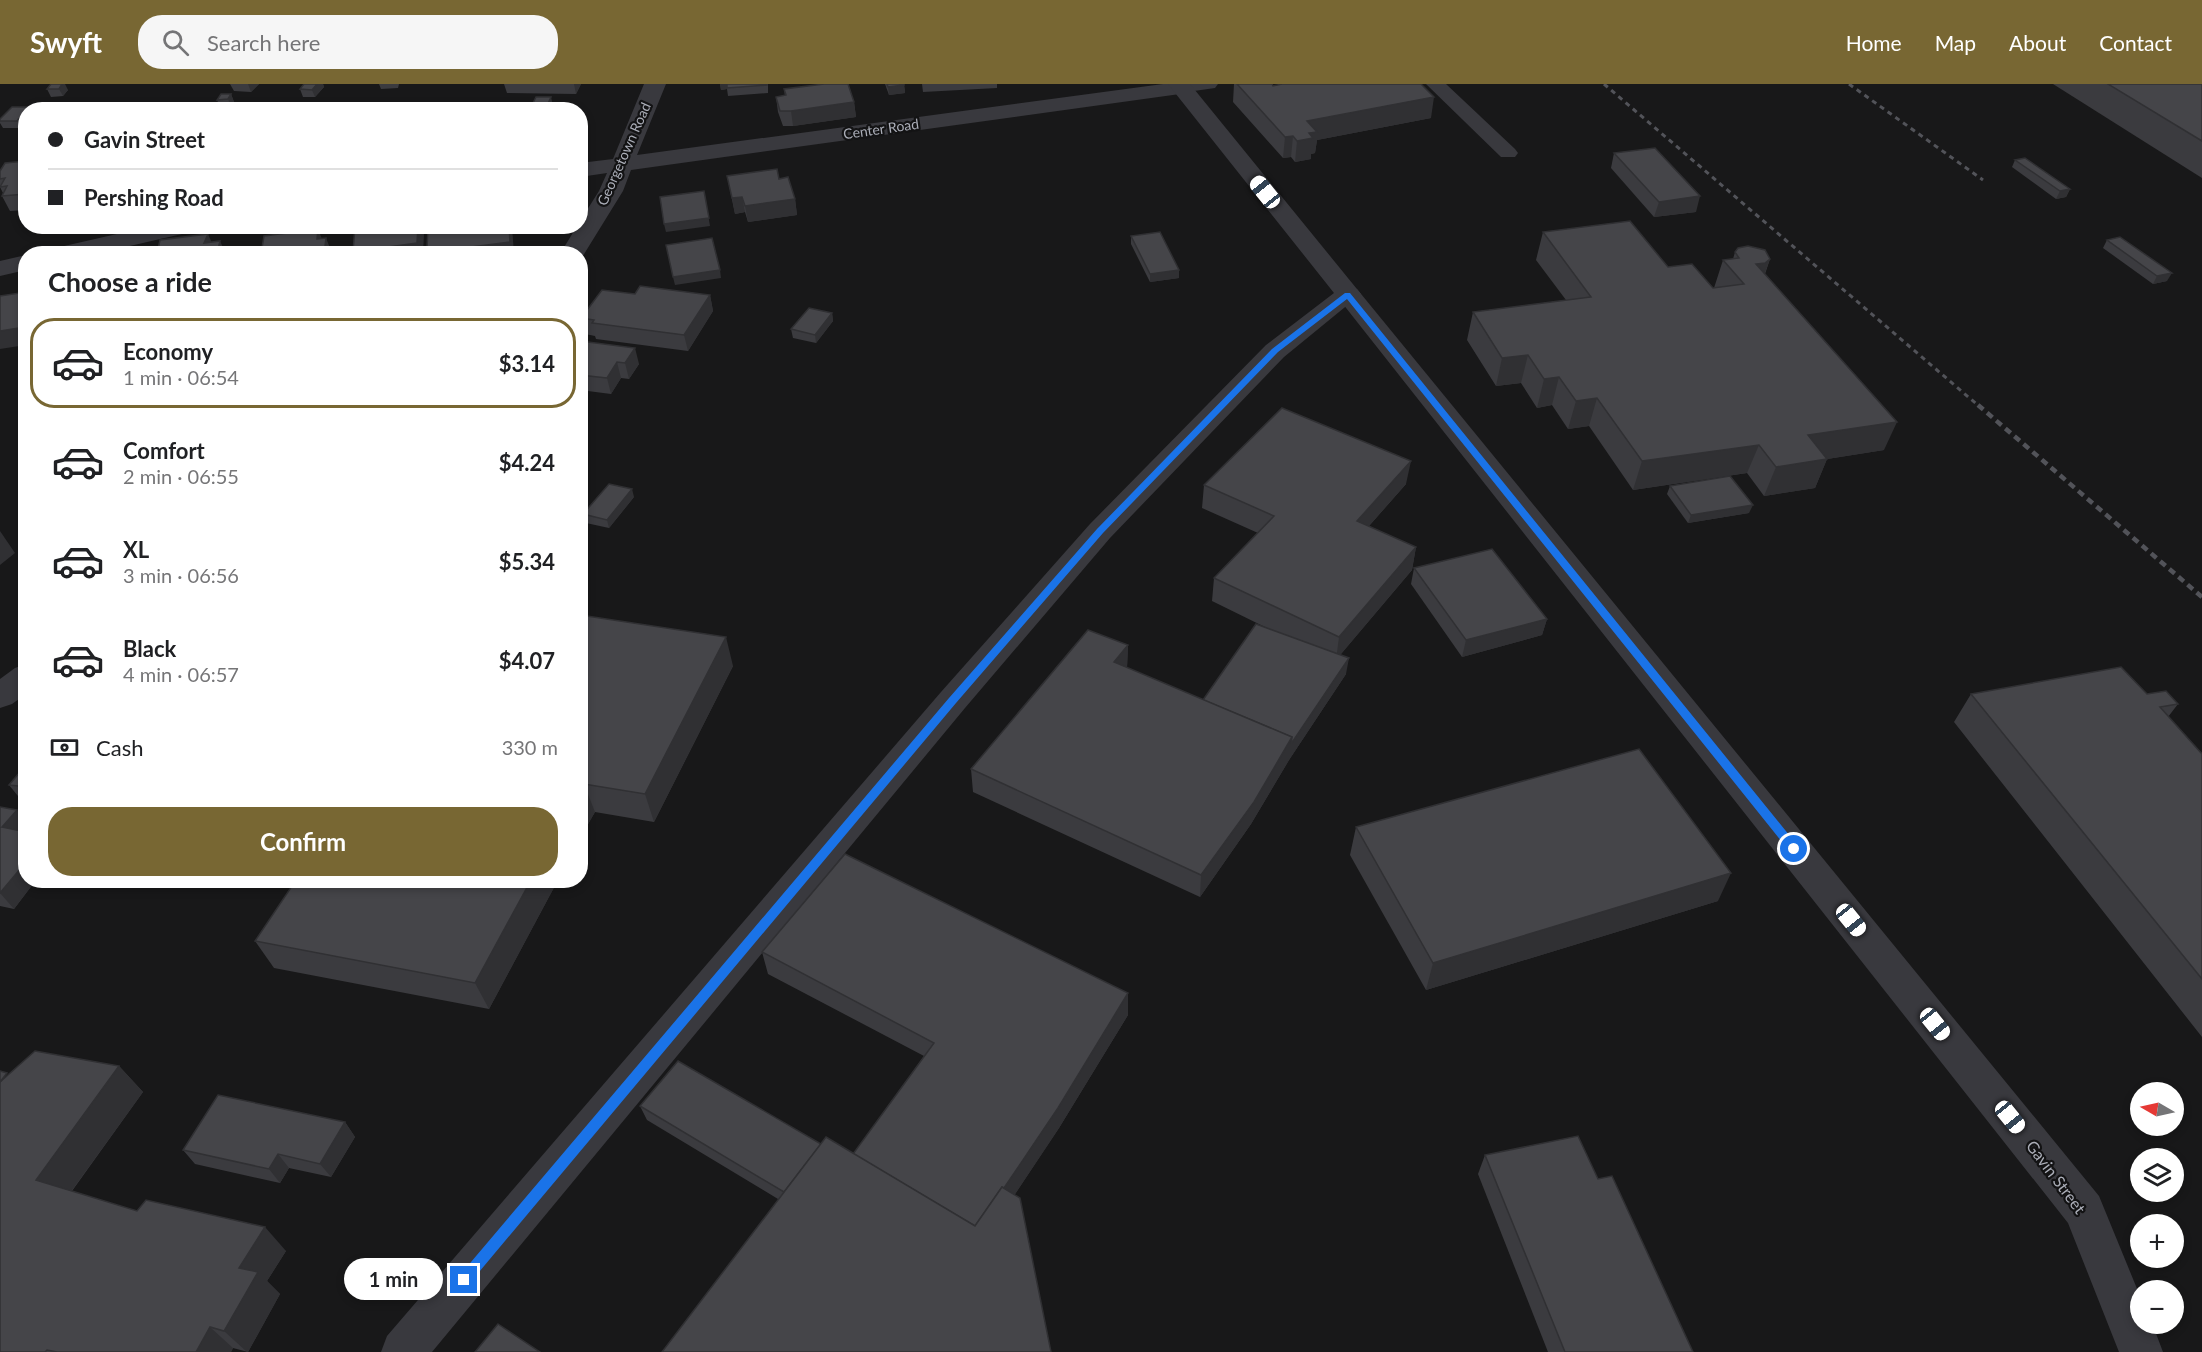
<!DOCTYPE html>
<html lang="en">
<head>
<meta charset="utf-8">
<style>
  body { margin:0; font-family:Lato,sans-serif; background:#f6f6f6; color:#202124; height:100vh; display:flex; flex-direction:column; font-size:22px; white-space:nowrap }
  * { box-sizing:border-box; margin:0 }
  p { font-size:20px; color:#757577 }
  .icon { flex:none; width:33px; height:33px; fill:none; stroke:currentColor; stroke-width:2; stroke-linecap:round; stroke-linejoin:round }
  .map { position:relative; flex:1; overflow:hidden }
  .drawer { position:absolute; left:18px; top:162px; width:570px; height:642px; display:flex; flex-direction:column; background:#fff; border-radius:24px; box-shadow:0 3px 9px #0003 }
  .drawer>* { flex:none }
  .banner { position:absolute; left:18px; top:18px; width:570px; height:132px; border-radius:24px; box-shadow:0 3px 9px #0003; display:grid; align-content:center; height:132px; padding:0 30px; background:#fff }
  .needle { width:39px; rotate:279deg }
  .fabs { position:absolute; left:2130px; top:998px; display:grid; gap:12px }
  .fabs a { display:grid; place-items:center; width:54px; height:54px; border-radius:50%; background:#fff; box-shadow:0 3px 9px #0003; font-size:30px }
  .end { position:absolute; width:27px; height:27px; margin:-14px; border:8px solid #1a73e8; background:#fff; box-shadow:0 0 0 3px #fff }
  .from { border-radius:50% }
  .bubble { position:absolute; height:42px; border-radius:21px; background:#fff; box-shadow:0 3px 9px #0003; font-size:20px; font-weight:700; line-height:42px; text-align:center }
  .car { position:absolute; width:18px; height:36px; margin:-18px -9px; border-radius:8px; box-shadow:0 0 4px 2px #0007; background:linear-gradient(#fff 24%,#345 0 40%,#fff 0 76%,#345 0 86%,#fff 0) }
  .banner b { display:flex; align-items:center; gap:21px; height:57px; font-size:22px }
  .banner b+b { border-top:2px solid #e0e0e0 }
  .banner i { width:15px; height:15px; background:#202124 }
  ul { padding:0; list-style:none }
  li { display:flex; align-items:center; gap:18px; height:90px; margin:0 12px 9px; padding:0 18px; border:3px solid transparent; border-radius:24px }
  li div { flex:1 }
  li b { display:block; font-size:22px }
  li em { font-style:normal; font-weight:700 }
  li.on { border-color:#786733 }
  li>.icon { width:54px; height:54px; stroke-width:1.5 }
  h2 { padding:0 30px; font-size:27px; line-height:72px }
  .pay { display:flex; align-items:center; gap:15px; height:66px; padding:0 30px; font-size:22px }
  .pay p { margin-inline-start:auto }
  .cta { display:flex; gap:12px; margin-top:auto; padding:12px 30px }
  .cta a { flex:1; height:69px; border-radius:24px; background:#786733; color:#fff; font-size:24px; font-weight:700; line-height:69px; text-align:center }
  header { display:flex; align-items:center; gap:36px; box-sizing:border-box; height:84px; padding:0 30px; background:#786733; color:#fff }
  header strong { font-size:28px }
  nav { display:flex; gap:33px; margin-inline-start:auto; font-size:21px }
  .search { width:420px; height:54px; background:#f6f6f6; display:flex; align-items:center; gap:15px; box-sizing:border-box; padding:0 21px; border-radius:24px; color:#757577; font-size:22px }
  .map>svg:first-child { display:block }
</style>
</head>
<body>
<header>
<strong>Swyft</strong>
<div class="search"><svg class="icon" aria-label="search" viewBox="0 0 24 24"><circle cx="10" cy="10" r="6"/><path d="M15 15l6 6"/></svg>Search here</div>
<nav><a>Home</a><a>Map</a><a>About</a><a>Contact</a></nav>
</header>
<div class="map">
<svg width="2202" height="1268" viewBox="0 0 2202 1268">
  <rect width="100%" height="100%" fill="#181819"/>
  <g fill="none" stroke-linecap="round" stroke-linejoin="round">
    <!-- service -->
    <g fill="#39393e" fill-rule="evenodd">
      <polygon points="1174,0 1218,0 1215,4 1180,9 1174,8 1171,4"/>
      <polygon points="1426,0 1446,0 1515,65 1518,69 1515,73 1501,73"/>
    </g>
    <!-- minor -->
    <g fill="#39393e" fill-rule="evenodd">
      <polygon points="644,0 666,0 637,71 1163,0 1188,0 1191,4 1187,8 1180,10 631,86 623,107 581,175 580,170 560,170 577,142 580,142 580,137 599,107 607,89 580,93 580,79 613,75"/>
      <polygon points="152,142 199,142 195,147 95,170 48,170 51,165"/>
      <polygon points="26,171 26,186 0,192 0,177"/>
      <polygon points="1348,202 1357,205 2099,1112 2140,1212 2140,1239 2152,1239 2163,1268 2119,1268 2068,1139 1339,215 1335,210 1339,205"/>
      <polygon points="26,580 26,610 12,620 0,624 0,595 15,584"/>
    </g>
    <!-- tertiary -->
    <polygon fill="#39393e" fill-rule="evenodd" points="1168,0 1190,0 1361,210 1284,273 1110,454 965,624 432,1268 381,1268 387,1252 941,608 1090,440 1266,261 1334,209"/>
    <!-- rail-far1 -->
    <g stroke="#525359" stroke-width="3" stroke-dasharray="5 4.5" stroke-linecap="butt">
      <polyline points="1604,0 1980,323"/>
      <polyline points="1849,0 1983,96"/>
    </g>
    <!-- rail -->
    <polyline stroke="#525359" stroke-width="4.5" stroke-dasharray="7 5" stroke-linecap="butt" points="1978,321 2202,513"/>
  </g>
  <!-- wall -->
  <g fill="#3b3b3f">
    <polygon points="51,0 68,6 63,12 51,13 47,5"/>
    <polygon points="230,0 259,0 251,8 234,7"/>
    <polygon points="304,0 323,0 324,3 315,13 303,13 300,5"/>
    <polygon points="379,0 399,0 398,4 381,5"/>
    <polygon points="504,0 581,0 576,10 507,9"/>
    <polygon points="720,0 768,0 768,9 728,12 727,5 721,6"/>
    <polygon points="885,0 904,0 905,9 889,11"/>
    <polygon points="922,0 997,0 997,4 923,8"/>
    <polygon points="1234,0 1272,0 1273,2 1431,34 1317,56 1315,69 1311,70 1311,75 1295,78 1291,73 1283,74 1233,18"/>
    <polygon points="2053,0 2202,0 2202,94"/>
    <polygon points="784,5 854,18 856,33 793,42 783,42 778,28 776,13 785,12"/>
    <polygon points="231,10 234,18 231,23 220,23 217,16"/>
    <polygon points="30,23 31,26 26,26 21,44 3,44 0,39 0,35"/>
    <polygon points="1614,69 1696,128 1654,133 1611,84"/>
    <polygon points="2015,76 2070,105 2066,113 2056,115 2012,83"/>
    <polygon points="26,77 26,126 10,127 2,112 3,109 0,103 0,87"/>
    <polygon points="727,92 779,95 795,115 797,131 748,138 745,128 735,130"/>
    <polygon points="1543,148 1668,183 1713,204 1714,204 1723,176 1733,175 1735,168 1770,175 1765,190 1884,366 1827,375 1815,404 1764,412 1747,389 1633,406 1589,342 1568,345 1552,321 1537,324 1521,299 1496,302 1467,256 1473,228 1566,216 1536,176"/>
    <polygon points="1131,152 1179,186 1179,194 1150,198 1131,160"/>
    <polygon points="2107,156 2167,197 2153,200 2103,164"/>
    <polygon points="635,210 710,211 713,227 688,267 596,255 595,252 585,250 581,234"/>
    <polygon points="832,229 833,237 816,259 793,254 791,245"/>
    <polygon points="580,257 639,280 629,295 621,294 611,310 580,306"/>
    <polygon points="1406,400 1369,442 1416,463 1412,486 1340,571 1346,590 1289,676 1251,740 1200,813 973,708 971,685 1128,561 1127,584 1203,616 1271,546 1212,517 1214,494 1258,449 1202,424 1204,401"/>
    <polygon points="1670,402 1749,429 1688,439 1667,410"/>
    <polygon points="634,413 609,444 586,439 583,430"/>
    <polygon points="1414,484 1547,535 1542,551 1462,573 1411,500"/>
    <polygon points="580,531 733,582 654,738 595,728 580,754"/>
    <polygon points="1971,610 2147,610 2178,620 2168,633 2202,670 2202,953 1954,638"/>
    <polygon points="26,681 26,717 22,717 9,701"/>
    <polygon points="0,723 26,746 25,747 26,796 36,796 14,825 0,822"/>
    <polygon points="1356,743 1718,817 1426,906 1350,771"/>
    <polygon points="558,796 489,925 274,884 255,857"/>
    <polygon points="762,868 1128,909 1128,931 1059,1044 1015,1110 778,1115 647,1036 640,1022 821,1060 853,1070 924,972 768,890"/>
    <polygon points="119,982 143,1008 72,1107 137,1127 286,1167 267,1197 280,1210 248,1268 233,1264 231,1268 0,1268 9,990"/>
    <polygon points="345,1038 355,1053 331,1093 289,1084 280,1099 195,1080 183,1066"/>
    <polygon points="1485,1071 1598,1095 1693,1268 1548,1268 1478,1090"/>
  </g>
  <!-- shaded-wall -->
  <g fill="#303033">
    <polygon points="62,0 65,0 68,6 63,12 59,5"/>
    <polygon points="248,0 259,0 251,8"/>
    <polygon points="317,0 323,0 324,3 315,13 312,6"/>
    <polygon points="574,0 581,0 576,10"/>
    <polygon points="720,0 727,0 727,5 721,6"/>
    <polygon points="904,1 905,9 889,11 888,3"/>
    <polygon points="231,10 234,18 231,23 228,15"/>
    <polygon points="551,13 554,26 545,26"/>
    <polygon points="1434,13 1431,34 1317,56 1315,69 1311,70 1311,75 1295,78 1297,57 1307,37"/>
    <polygon points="854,18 856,33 793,42 791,27"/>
    <polygon points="26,27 26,39 21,44 17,37"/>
    <polygon points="1293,52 1291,73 1283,74 1285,53"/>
    <polygon points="2070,105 2066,113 2056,115 2060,107"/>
    <polygon points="704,107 710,142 666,148 664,140"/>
    <polygon points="1700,112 1696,128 1654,133 1659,118"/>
    <polygon points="742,113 745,128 735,130 732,114"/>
    <polygon points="795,115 797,131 748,138 745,122"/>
    <polygon points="418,142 421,142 424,150 423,170 354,170 353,168"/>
    <polygon points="509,142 512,142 514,170 472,170 472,163"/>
    <polygon points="318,145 324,160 317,155"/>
    <polygon points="208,150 215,166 204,159"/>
    <polygon points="326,154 332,169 324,170"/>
    <polygon points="220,157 226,170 217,170"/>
    <polygon points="436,164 438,170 429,170 427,165"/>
    <polygon points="1770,175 1760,202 1756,180"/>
    <polygon points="720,186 721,194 675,201 673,193"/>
    <polygon points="1179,186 1179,194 1150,198 1150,190"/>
    <polygon points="2172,189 2167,197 2153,200 2157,192"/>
    <polygon points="710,211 713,227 688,267 684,251"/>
    <polygon points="26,213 26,261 0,265 0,247"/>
    <polygon points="832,229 833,237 816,259 815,251"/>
    <polygon points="635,264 639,280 629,295 625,279"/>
    <polygon points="1528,271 1521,299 1496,302 1502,274"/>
    <polygon points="617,278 621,294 611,310 607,294"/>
    <polygon points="1559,293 1552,321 1537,324 1544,295"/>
    <polygon points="1597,314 1589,342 1568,345 1576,317"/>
    <polygon points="1897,338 1884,366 1796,380 1808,351"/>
    <polygon points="1759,361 1747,389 1633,406 1642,377"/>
    <polygon points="1827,375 1815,404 1764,412 1776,383"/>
    <polygon points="1411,377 1406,400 1353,460 1357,437"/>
    <polygon points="632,405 634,413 609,444 607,436"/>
    <polygon points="1753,421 1749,429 1688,439 1691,431"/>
    <polygon points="0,447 15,469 0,481"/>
    <polygon points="1416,463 1412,486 1336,576 1339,553"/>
    <polygon points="1547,535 1542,551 1462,573 1466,556"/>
    <polygon points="726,553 733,582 654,738 645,710"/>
    <polygon points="1128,561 1127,584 1113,601 1114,578"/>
    <polygon points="1349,574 1346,590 1289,676 1251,740 1200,813 1201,791 1292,653"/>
    <polygon points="584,700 595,728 580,754 580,706"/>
    <polygon points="17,726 26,736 26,746 15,759 2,743"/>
    <polygon points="26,778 26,796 36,796 14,825 0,809"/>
    <polygon points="1731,789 1718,817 1426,906 1433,879"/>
    <polygon points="531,796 558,796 489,925 475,899"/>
    <polygon points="1128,909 1128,931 1059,1044 978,1166 976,1147"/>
    <polygon points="119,982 143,1008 62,1120 36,1096"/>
    <polygon points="345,1038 355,1053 331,1093 320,1080"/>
    <polygon points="278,1070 289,1084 280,1099 269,1085"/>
    <polygon points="265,1143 286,1167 267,1197 280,1210 248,1268 247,1268 224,1247 239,1184"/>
    <polygon points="210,1243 233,1264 231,1268 196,1268"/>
  </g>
  <!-- building -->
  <g fill="#454549" stroke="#303033" stroke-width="1.5">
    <polygon points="51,0 62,0 59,5 47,5"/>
    <polygon points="304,0 317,0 312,6 300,5"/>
    <polygon points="727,0 767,0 767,1 727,4"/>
    <polygon points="824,0 848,0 854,18 791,27 780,27 776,13 786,11 784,5"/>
    <polygon points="887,0 904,0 904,1 888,3"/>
    <polygon points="1237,0 1272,0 1273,2 1282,0 1421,0 1434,13 1307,37 1317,48 1309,49 1313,54 1297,57 1293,52 1285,53"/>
    <polygon points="2108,0 2202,0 2202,57"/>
    <polygon points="221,10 231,10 228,15 217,16"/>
    <polygon points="536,13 551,13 545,26 503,26 506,20 532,21"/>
    <polygon points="12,23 30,23 27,26 26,26 26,27 17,37 0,37 0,35"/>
    <polygon points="181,24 180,26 161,26 161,25"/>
    <polygon points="353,24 353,26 331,26"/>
    <polygon points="1655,64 1700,112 1659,118 1614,69"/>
    <polygon points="2025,74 2070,105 2060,107 2015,76"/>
    <polygon points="26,77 26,110 2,112 7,102 0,103 5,94 0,95 0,87 5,79"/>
    <polygon points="777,85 779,95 788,93 795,115 745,122 742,113 732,114 727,92"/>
    <polygon points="704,107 709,134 664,140 660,113"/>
    <polygon points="1630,137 1668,183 1692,180 1713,204 1744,200 1723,176 1739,174 1735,168 1738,164 1748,162 1765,166 1770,175 1765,179 1756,180 1897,338 1808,351 1827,375 1776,383 1759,361 1642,377 1597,314 1576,317 1559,293 1544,295 1528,271 1502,274 1473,228 1591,213 1543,148"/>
    <polygon points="355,142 418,142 417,159 353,168"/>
    <polygon points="428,142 509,142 510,158 472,163 472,170 435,170 436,164 427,165"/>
    <polygon points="318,145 317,155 326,154 324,170 261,170 264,152"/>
    <polygon points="1160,148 1179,186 1150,190 1131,152"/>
    <polygon points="208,150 204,159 220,157 217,170 157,170 160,156"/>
    <polygon points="2120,153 2172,189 2157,192 2107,156"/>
    <polygon points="712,154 720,186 673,193 666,161"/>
    <polygon points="134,168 133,170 119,170"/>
    <polygon points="640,202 710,211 684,251 592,239 594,236 581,234 602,206 635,210"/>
    <polygon points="26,208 26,213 19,244 0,247 0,212"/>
    <polygon points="809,224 832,229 815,251 791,245"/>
    <polygon points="580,257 635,264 625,279 617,278 607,294 580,291"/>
    <polygon points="1282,324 1411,377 1357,437 1416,463 1339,553 1214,494 1274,432 1204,401"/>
    <polygon points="1730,392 1753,421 1691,431 1670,402"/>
    <polygon points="609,400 632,405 607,436 583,430"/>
    <polygon points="1492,465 1547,535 1466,556 1414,484"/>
    <polygon points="580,531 726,553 645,710 584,700 580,706"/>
    <polygon points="1256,540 1349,574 1291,660 1292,653 1203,616"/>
    <polygon points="1088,546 1128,561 1114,578 1292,653 1254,718 1201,791 971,685"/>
    <polygon points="2121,583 2147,610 2166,607 2178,620 2160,623 2202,670 2202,895 1971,610"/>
    <polygon points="1639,665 1731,789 1433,879 1356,743"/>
    <polygon points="26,681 26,703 9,701"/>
    <polygon points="0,723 17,726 2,743 26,748 26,778 0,809"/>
    <polygon points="845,770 1128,909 1058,1024 1004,1104 1002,1103 975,1142 853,1070 934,959 762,868"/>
    <polygon points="296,796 531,796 475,899 255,857"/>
    <polygon points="35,967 119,982 36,1096 137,1127 146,1116 265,1143 239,1184 258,1188 224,1247 210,1243 196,1268 57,1268 47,1266 45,1268 0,1268 0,998"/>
    <polygon points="678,977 821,1060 784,1108 640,1022"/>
    <polygon points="0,987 7,989 0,998"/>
    <polygon points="218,1011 345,1038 320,1080 278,1070 269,1085 183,1066"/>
    <polygon points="1578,1052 1598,1095 1612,1092 1693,1268 1565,1268 1485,1071"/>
    <polygon points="826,1053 975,1142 1002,1103 1020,1114 1051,1268 662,1268"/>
    <polygon points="498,1240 540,1268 475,1268"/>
  </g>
  <!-- route -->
  <polygon fill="#1a73e8" points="1345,209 1350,209 1798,762 1798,768 1790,768 1347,215 1278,268 1103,449 956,619 469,1200 464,1202 460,1200 458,1196 460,1191 949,614 1097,445 1272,265"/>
  <g text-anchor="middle" stroke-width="4.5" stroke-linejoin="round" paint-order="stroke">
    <!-- far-street labels -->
    <g font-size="14" fill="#abaeb8" stroke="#131314">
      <text transform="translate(881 45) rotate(-8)" y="5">Center Road</text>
      <text transform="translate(624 70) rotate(-66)" y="5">Georgetown Road</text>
    </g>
    <!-- street labels -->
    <g font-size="16" fill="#abaeb8" stroke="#131314">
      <text transform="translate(2056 1093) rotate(53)" y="6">Gavin Street</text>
    </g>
  </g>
</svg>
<div class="fabs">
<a><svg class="needle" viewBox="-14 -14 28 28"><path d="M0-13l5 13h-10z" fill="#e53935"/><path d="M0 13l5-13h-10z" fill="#757577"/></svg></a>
<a><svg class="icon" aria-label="layers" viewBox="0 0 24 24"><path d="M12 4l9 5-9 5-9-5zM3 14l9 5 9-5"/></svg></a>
<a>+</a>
<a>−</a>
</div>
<i class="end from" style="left:1794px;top:765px"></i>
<i class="end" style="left:464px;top:1196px"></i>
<div class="bubble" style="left:344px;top:1174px;width:99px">1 min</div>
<i class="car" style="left:1265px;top:108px;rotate:321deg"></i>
<i class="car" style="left:1851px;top:836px;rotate:141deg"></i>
<i class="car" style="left:1935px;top:940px;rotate:141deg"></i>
<i class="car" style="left:2010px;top:1033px;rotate:141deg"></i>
<div class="banner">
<b><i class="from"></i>Gavin Street</b>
<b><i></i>Pershing Road</b>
</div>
<section class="drawer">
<h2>Choose a ride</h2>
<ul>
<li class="on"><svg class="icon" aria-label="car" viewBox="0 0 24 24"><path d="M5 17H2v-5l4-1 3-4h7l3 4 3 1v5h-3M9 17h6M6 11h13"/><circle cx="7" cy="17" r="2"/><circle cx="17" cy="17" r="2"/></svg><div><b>Economy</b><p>1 min · 06:54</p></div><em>$3.14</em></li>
<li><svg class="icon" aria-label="car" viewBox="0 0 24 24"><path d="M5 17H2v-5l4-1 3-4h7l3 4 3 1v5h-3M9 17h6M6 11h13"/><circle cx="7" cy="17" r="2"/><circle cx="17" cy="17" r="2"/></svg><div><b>Comfort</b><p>2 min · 06:55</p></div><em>$4.24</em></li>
<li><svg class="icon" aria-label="car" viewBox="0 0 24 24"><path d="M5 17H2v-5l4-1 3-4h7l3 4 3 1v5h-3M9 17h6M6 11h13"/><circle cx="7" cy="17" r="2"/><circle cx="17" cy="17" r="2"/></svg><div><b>XL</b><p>3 min · 06:56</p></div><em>$5.34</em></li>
<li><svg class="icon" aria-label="car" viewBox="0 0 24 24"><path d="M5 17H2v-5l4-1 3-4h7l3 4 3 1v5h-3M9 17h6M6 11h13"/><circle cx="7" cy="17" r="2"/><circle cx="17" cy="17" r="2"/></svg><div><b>Black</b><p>4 min · 06:57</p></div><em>$4.07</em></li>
</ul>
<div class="pay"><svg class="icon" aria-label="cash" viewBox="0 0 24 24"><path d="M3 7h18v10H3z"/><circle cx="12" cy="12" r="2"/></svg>Cash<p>330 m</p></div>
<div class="cta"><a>Confirm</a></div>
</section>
</div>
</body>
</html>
